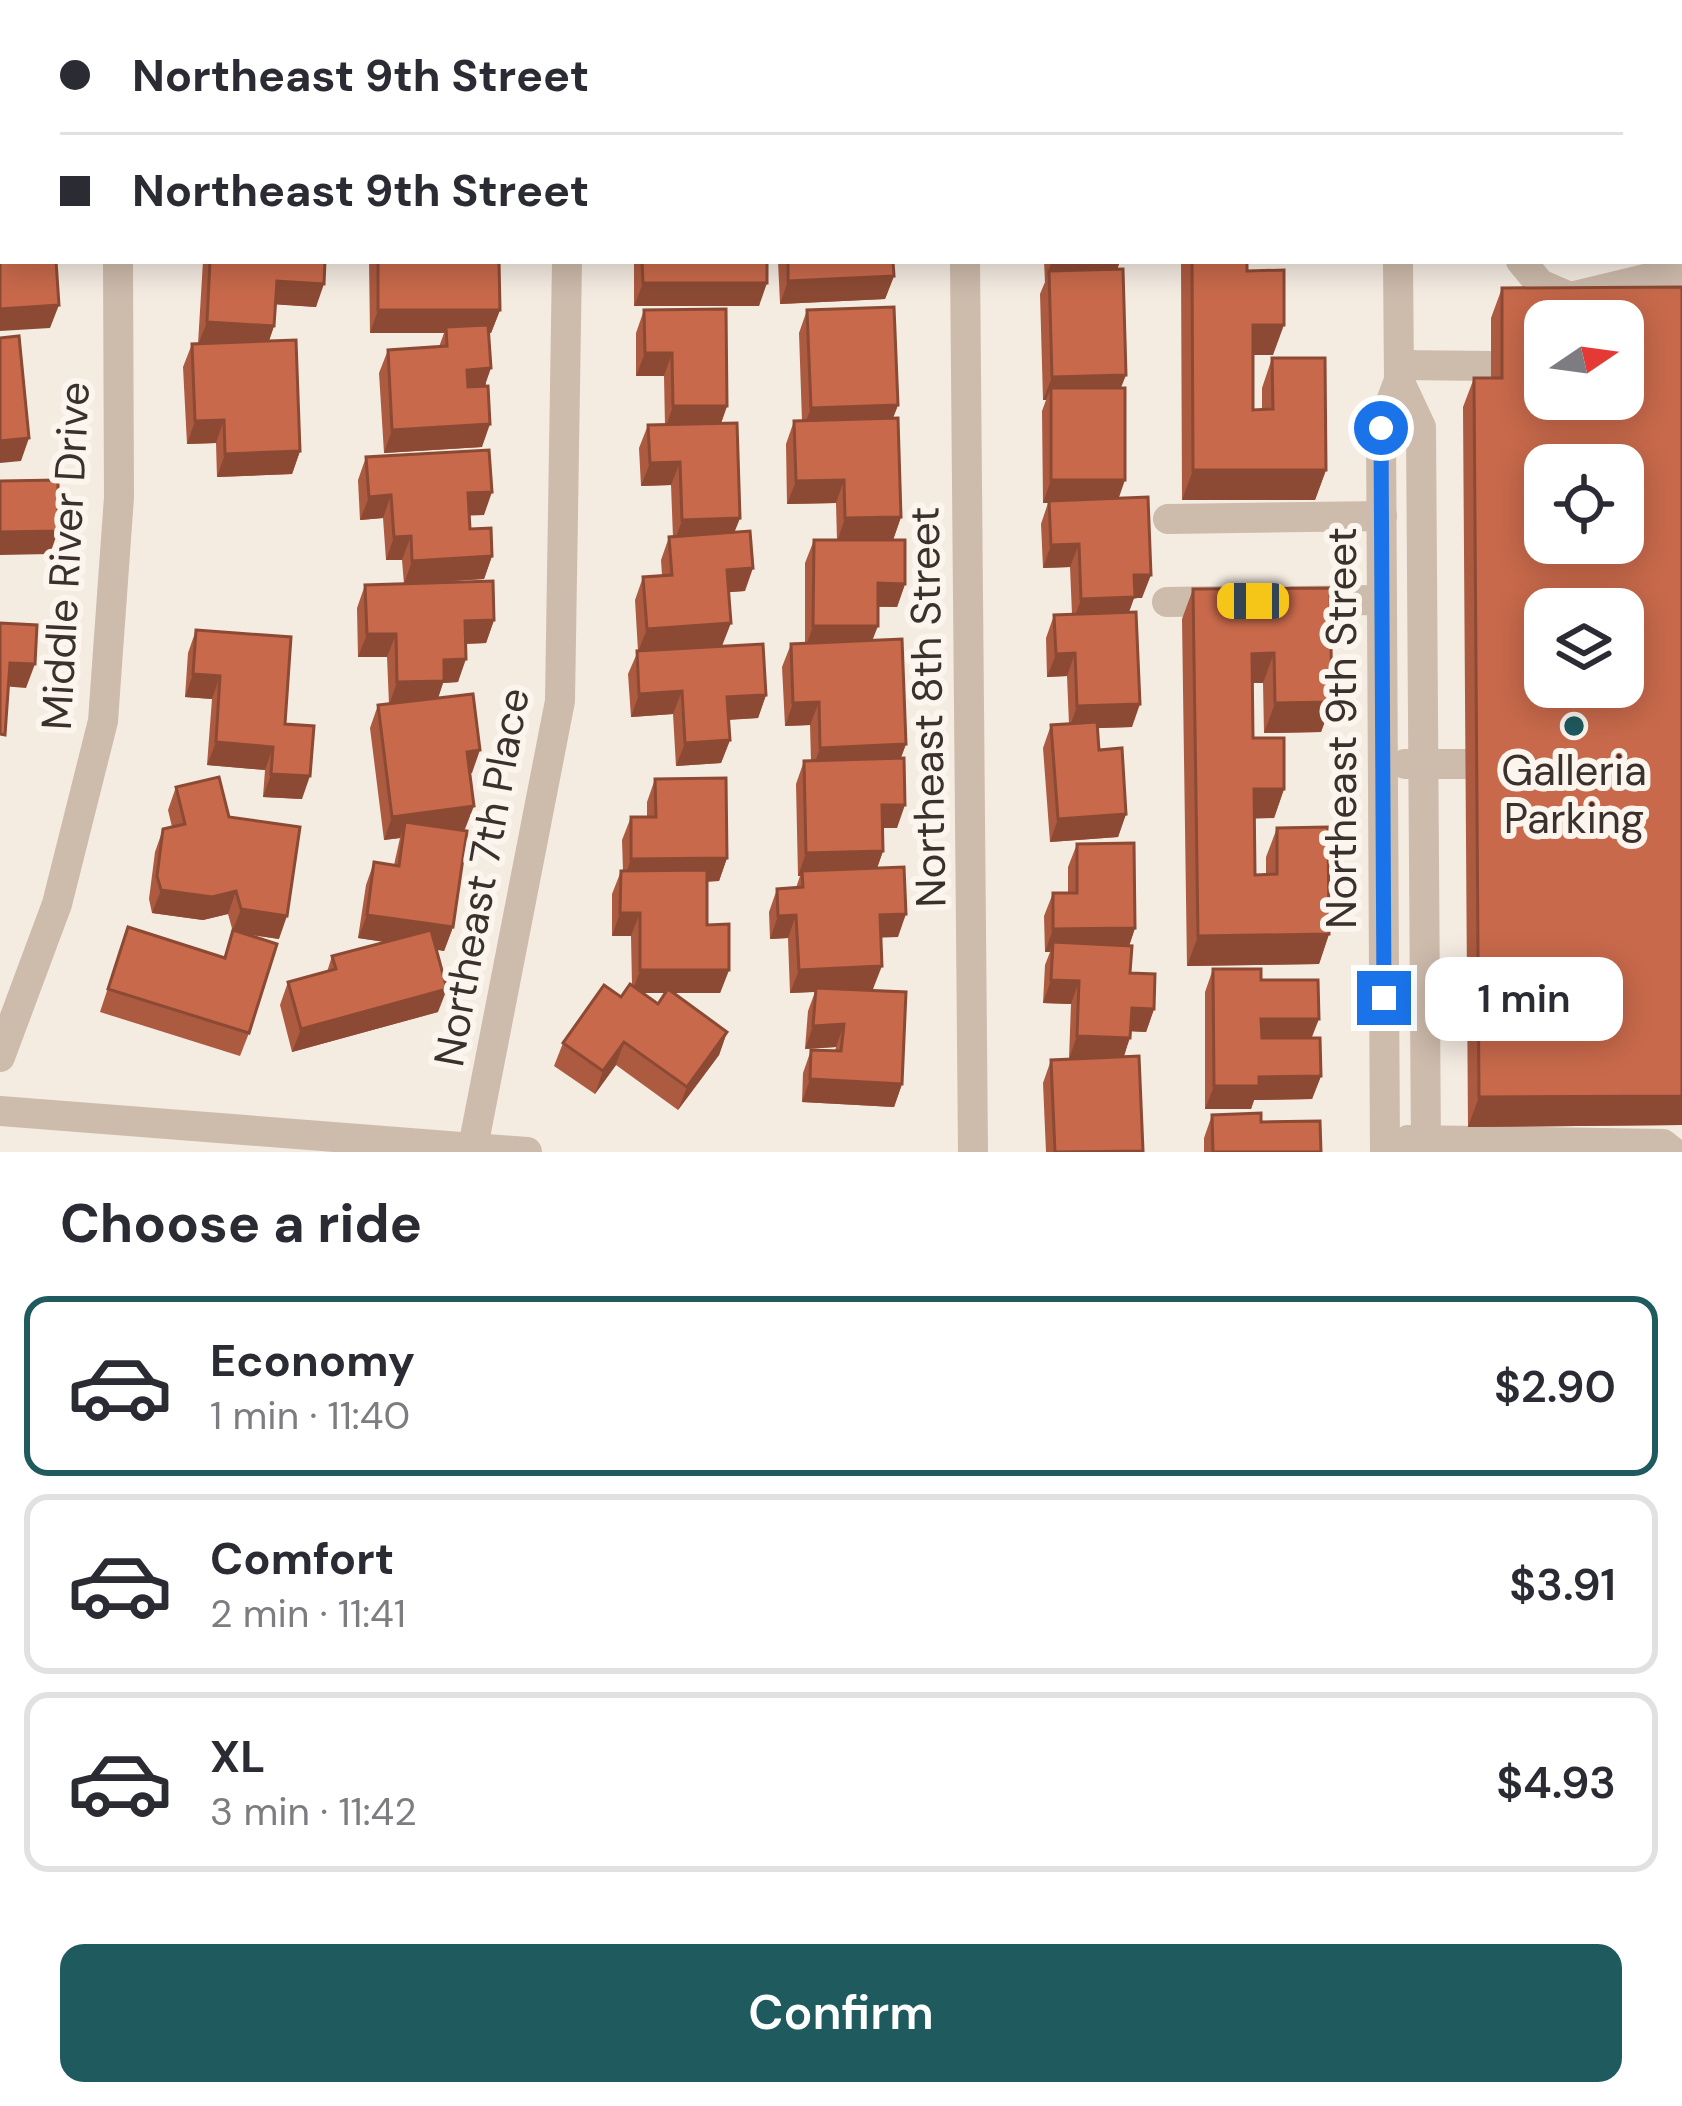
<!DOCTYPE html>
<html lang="en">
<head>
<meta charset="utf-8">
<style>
  body { margin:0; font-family:"DM Sans",sans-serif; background:#f7f7f7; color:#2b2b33; height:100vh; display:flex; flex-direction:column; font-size:45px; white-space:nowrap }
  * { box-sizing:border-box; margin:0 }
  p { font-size:39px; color:#7c7c81 }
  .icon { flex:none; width:66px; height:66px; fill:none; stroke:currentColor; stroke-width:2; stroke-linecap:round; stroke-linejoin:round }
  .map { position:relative; height:1152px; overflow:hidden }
  .details { display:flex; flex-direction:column; background:#fff; flex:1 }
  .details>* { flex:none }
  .banner { position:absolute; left:0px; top:0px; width:1683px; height:264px; box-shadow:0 6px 30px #0003; display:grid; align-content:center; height:264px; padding:0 60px; background:#fff }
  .needle { width:78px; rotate:77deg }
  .controls { position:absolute; left:1524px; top:300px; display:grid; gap:24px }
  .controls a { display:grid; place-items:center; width:120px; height:120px; border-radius:24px; background:#fff; box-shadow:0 6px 30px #0003; font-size:60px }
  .end { position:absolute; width:54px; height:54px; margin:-27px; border:15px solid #1a73e8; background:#fff; box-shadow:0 0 0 6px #fff }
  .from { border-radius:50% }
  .bubble { position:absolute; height:84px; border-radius:24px; background:#fff; box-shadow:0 6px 30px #0003; font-size:39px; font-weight:600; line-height:84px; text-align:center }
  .car { position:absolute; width:36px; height:72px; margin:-36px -18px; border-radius:15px; box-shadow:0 0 9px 3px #0007; background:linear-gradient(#f5c518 24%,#345 0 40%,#f5c518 0 76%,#345 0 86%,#f5c518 0) }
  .banner b { display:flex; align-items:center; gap:42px; height:114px; font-size:45px }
  .banner b+b { border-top:3px solid #e1e1e2 }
  .banner i { width:30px; height:30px; background:#2b2b33 }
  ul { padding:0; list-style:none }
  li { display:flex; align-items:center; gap:36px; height:180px; margin:0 24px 18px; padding:0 36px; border:6px solid #e1e1e2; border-radius:24px }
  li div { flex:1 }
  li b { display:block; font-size:45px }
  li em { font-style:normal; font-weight:600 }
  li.active { border-color:#1f5a5e }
  li>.icon { width:108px; height:108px; stroke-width:1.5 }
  h2 { padding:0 60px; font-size:54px; line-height:144px }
  .cta { display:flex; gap:24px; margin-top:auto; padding:24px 60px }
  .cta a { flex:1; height:138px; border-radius:24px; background:#1f5a5e; color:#fff; font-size:48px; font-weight:600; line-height:138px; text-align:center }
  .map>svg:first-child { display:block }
</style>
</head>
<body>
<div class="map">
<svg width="1682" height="1152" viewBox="0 0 1682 1152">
  <rect width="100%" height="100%" fill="#f4ebe1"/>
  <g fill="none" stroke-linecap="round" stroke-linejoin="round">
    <!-- minor -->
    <g stroke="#cdbbac" stroke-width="30">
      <polyline points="962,0 962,3"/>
      <polyline points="1396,0 1396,3"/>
      <polyline points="120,3 120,0"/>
      <polyline points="570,3 570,0"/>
      <polyline points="1182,3 1374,0"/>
      <polyline points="1501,3 1501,0"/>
      <polyline points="1666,3 1679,0"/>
      <polyline points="1680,92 1682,92"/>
      <polyline points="1680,145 1682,144"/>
      <polyline points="965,261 973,1152"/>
      <polyline points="1521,261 1540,284 1570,297 1682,270"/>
      <polyline points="1399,365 1491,366"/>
      <polyline points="1399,380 1421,427 1426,1152"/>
      <polyline points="1168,519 1382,516"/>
      <polyline points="1293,601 1382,600"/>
      <polyline points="1167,602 1227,601"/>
      <polyline points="1405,764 1465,764"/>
      <polyline points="0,1057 57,904 103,721 119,497 118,261"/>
      <polyline points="0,1111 527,1152"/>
      <polyline points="1408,1140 1663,1144 1673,1152"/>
      <polyline points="473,1147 560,701 567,261"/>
      <polyline points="1385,1152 1381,428 1399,380 1398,261"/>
    </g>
  </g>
  <!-- wall -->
  <g fill="#ac5a40" fill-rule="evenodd">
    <polygon points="0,0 41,0 40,3 3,3 3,38 0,34"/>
    <polygon points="203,261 325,261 316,307 276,304 274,326 269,341 300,451 292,474 217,477 216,443 187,444 183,367 192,344 198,344"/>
    <polygon points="369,261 499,261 500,310 491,333 489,333 482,447 384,453 379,373 388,350 439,347 444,333 370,333"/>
    <polygon points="634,261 767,261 759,306 634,306"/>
    <polygon points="778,261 893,261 894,276 885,299 780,304"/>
    <polygon points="1044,261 1120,261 1117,270 1121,388 1119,498 1142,598 1134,598 1129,612 1132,727 1098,728 1099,750 1126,814 1118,837 1050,842 1043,748 1051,725 1069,724 1067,676 1047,677 1046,638 1054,615 1072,614 1070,567 1043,568 1041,524 1048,503 1043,503 1042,411 1046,400 1043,400 1040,294 1045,282"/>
    <polygon points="1181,261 1247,261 1247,271 1273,355 1253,355 1253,410 1262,410 1262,388 1272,358 1326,470 1315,500 1182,500"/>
    <polygon points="1682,287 1682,1125 1468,1127 1463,407 1474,378 1491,378 1491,318 1502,288"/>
    <polygon points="644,310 727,406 721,423 740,518 734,532 745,591 728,592 722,646 766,695 758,718 729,720 730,740 721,763 676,766 673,714 631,717 628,674 638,651 635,600 643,577 662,575 661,560 669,537 673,537 671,485 641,486 639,448 648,425 665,425 664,376 636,376 636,333"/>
    <polygon points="807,310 898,405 893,418 901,517 893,540 905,584 897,607 878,607 872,640 906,744 901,758 897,828 883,828 883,851 877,868 898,937 881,937 873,989 854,990 902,1084 894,1107 802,1102 803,1073 811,1050 835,1051 836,1047 805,1049 808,1011 815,992 790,993 788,938 770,939 769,912 777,889 796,888 800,876 798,876 796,784 804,761 811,761 810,725 785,726 782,667 791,644 805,643 805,563 814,540 837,540 836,503 787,504 786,444 794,421 802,421 799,333"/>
    <polygon points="366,457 484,515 469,515 470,529 492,556 484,579 419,583 494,620 486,643 466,644 458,682 443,683 438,698 472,773 469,773 465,829 461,830 453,927 444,951 436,949 438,1012 292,1052 280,1005 288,982 327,972 332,956 386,942 358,938 366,885 374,862 394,865 400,838 384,840 370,728 378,705 389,704 387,657 358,657 357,608 365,585 404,584 402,560 386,560 383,518 360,520 358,480"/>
    <polygon points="1193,589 1332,702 1321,732 1264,733 1263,683 1252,683 1253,738 1284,789 1274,818 1254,818 1255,875 1266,875 1266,857 1277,828 1329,934 1319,964 1187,966 1182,619"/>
    <polygon points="196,630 285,724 302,799 263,797 265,770 207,765 212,699 185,697 188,653"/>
    <path d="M655,779L727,858L719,881L707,882V925L729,970L720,993H673L727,1032L719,1055L678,1110L616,1065L595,1094L554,1066L563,1043L621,997L632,985L631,936H612V894L621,871H623L622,840L631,817H647V802ZM642,993H666L658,1004Z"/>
    <polygon points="176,787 229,817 279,939 246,934 249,1033 240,1056 100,1012 128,927 224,957 233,932 228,914 203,920 152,913 149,899 155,852 163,829 172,827 168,810"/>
    <polygon points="1077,844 1135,928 1129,946 1130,973 1154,1009 1146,1032 1131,1031 1124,1057 1143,1152 1046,1152 1043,1083 1051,1060 1069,1059 1071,1004 1043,1003 1045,965 1050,952 1045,952 1044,916 1053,893 1068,893 1068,867"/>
    <polygon points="1213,969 1261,980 1312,1038 1321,1076 1312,1099 1254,1100 1251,1109 1205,1109 1205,992"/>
    <polygon points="1212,1115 1261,1122 1321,1152 1204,1152 1204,1138"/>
  </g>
  <!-- shaded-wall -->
  <g fill="#8c4a34">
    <polygon points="798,0 893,0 892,1"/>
    <rect x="0" y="174" width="3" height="22"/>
    <polygon points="1052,261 1120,261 1113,281 1049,271 1044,282"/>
    <polygon points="1264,261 1312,261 1311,264 1262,264"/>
    <polygon points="894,276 885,299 780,304 788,281"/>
    <polygon points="277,281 324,284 316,307 269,304"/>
    <polygon points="643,283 767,283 759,306 634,306"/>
    <polygon points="59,305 50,328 0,331 0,309"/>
    <polygon points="378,310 500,310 491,333 446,333 446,327 444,333 370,333"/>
    <polygon points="207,322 274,326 266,349 198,345"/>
    <polygon points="1253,325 1284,325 1273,355 1242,355"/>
    <polygon points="645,353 672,353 664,376 636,376"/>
    <polygon points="491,368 483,391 458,393 467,370"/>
    <polygon points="1126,375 1117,398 1051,388 1046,400 1043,400 1052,377"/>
    <polygon points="898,405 889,428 802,431 811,408"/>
    <polygon points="673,406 727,406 719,429 665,429"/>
    <polygon points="224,420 216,443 187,444 195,421"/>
    <polygon points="490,424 482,447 384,453 392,430"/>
    <polygon points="29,438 21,461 0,463 0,441"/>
    <polygon points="300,451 292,474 217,477 225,454"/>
    <polygon points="680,462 671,485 641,486 650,463"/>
    <polygon points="1193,470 1326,470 1315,500 1182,500"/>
    <polygon points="844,480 836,503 787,504 796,481"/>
    <polygon points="1051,480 1125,480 1117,503 1043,503"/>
    <polygon points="492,492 484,515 459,516 468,493"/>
    <polygon points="391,495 383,518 360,520 369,497"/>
    <polygon points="901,517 893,540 837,542 845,518"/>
    <polygon points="740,518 731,541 674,543 682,520"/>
    <polygon points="58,531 50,554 0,555 0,532"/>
    <polygon points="411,536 402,560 386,560 394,537"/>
    <polygon points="1079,544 1070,567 1043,568 1051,545"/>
    <polygon points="492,556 484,579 404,584 412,561"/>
    <polygon points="753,568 745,591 718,593 727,570"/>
    <polygon points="1134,575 1151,575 1142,598 1134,598 1126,620 1073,622 1081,599"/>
    <polygon points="878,583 905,584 897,607 869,606"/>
    <polygon points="494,620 486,643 457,644 465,621"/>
    <polygon points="731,623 722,646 638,652 647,629"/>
    <polygon points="813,626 878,626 869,649 805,649"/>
    <polygon points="367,634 396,634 387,657 358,657"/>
    <polygon points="1075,653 1067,676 1047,677 1056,654"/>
    <polygon points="1274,653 1263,683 1241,683 1252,654"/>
    <polygon points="466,659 458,682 443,683 436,704 389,705 397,682 444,660"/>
    <polygon points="10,663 35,664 26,688 2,686"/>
    <polygon points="193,674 220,676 212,699 185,697"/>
    <polygon points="682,691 673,714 631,717 639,694"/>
    <polygon points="766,695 758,718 719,720 727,697"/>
    <polygon points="819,702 810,725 785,726 793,703"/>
    <polygon points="1332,702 1321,732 1264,733 1275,703"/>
    <polygon points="1140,704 1132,727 1069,729 1077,706"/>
    <polygon points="730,740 721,763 676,766 685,743"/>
    <polygon points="216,742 273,747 265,770 207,765"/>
    <polygon points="906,744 897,767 812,771 820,748"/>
    <polygon points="480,750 472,773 458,775 467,752"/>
    <polygon points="271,774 310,776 302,799 263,797"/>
    <polygon points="1254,789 1284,789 1274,818 1243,819"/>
    <polygon points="882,805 905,805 897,828 874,828"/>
    <polygon points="474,806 465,829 403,837 405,822 400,838 384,840 392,817"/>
    <polygon points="1126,814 1118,837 1050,842 1058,819"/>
    <polygon points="883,851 875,874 802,871 800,876 798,876 806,853"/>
    <polygon points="727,858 719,881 623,882 631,859"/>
    <polygon points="161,890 236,891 228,914 203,920 152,913"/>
    <polygon points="241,909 287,916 279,939 232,932"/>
    <polygon points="620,913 640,913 631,936 612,936"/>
    <polygon points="906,914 898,937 871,938 880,915"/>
    <polygon points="367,915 453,927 444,951 358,938"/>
    <polygon points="796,915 788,938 770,939 778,916"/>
    <polygon points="1135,928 1127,952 1053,942 1050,952 1045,952 1053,929"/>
    <polygon points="1329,934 1319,964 1187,966 1198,936"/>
    <polygon points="882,966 873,989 790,993 799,970"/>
    <polygon points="640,970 729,970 720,993 632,993"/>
    <polygon points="1051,980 1079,981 1071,1004 1043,1003"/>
    <polygon points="447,989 438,1012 292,1052 301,1029"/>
    <polygon points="1132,1008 1154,1009 1146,1032 1123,1031"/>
    <polygon points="1261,1019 1319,1019 1310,1042 1253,1042"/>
    <polygon points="844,1024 836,1047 805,1049 813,1026"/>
    <polygon points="727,1032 719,1055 678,1110 687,1087"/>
    <polygon points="1077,1036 1130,1038 1122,1061 1069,1059"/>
    <polygon points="624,1042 616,1065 595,1094 603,1071"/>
    <polygon points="1321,1076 1312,1099 1254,1100 1251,1109 1205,1109 1214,1086 1259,1077"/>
    <polygon points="810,1079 902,1084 894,1107 802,1102"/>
    <polygon points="1682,1096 1682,1125 1468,1127 1479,1097"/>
  </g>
  <!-- building -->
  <g fill="#c8694b" stroke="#8c4a34" stroke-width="3" fill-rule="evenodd">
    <polygon points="0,0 40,0 36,3 3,3 0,6"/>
    <rect x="218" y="0" width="90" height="3"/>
    <polygon points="364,0 493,0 493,3 365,3"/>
    <rect x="640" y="0" width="92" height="3"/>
    <rect x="1199" y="0" width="107" height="3"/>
    <rect x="0" y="53" width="3" height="121"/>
    <polygon points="3,196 3,261 56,261 59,305 0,309 0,197"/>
    <polygon points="210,261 325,261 324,284 277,281 274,326 207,322"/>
    <polygon points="378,261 499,261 500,310 378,310"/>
    <polygon points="642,261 767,261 767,283 643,283"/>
    <polygon points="788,261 893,261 894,276 788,281"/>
    <polygon points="1192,261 1247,261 1247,271 1284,270 1284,325 1253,325 1253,410 1273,409 1272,358 1325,358 1326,470 1193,470"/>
    <polygon points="1123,269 1126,375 1052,377 1049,271"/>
    <path d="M1682,287V1096L1479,1097L1474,378H1502V288ZM1545,321H1623V399H1545ZM1545,465H1623V543H1545ZM1545,609H1623V687H1545Z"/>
    <polygon points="894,307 898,405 811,408 807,310"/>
    <polygon points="726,309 727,406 673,406 672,353 645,353 644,310"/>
    <polygon points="488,325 491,368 467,370 468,387 488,386 490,424 392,430 388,350 447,346 446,327"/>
    <polygon points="19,336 29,438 0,441 0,338"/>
    <polygon points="296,340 300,451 225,454 224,420 195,421 192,344"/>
    <rect x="1051" y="388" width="74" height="92"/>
    <polygon points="898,418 901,517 845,518 844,480 796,481 794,421"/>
    <polygon points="737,423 740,518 682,520 680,462 650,463 648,425"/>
    <polygon points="489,450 492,492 468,493 470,529 491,528 492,556 412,561 411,536 394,537 391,495 369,497 366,457"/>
    <polygon points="58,480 58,531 0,532 0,481"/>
    <polygon points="1148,497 1151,575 1134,575 1135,597 1081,599 1079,544 1051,545 1049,501"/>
    <polygon points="750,531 753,568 727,570 731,623 647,629 643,577 672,575 669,537"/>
    <polygon points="814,540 905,540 905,584 878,583 878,626 813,626"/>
    <polygon points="493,581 494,620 465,621 466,659 444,660 444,681 397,682 396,634 367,634 365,585"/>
    <polygon points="1330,588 1332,702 1275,703 1274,653 1252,654 1253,738 1284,738 1284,789 1254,789 1255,875 1277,874 1277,828 1328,827 1329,934 1198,936 1193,589"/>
    <polygon points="1136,612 1140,704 1077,706 1075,653 1056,654 1054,615"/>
    <polygon points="0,623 37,625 35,664 10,663 5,735 0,734"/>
    <polygon points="196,630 291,637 285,724 314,726 310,776 271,774 273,747 216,742 220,676 193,674"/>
    <polygon points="902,639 906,744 820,748 819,702 793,703 791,644"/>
    <polygon points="763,644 766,695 727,697 730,740 685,743 682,691 639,694 637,651"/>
    <polygon points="473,694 480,750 467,752 474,806 392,817 378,705"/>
    <polygon points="1097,722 1099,750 1122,748 1126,814 1058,819 1051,725"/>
    <polygon points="904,758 905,805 882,805 883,851 806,853 804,761"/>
    <polygon points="219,777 229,817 300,827 287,916 241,909 236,891 212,897 161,890 157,876 163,829 185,824 176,787"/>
    <polygon points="726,778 727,858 631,859 631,817 656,817 655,779"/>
    <polygon points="405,822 467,831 453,927 367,915 374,862 399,866"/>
    <polygon points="1134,843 1135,928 1053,929 1053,893 1077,893 1077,844"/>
    <polygon points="904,867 906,914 880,915 882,966 799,970 796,915 778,916 777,889 803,887 802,871"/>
    <polygon points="707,870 707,925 729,924 729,970 640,970 640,913 620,913 621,871"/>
    <polygon points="128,927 225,958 233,930 277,944 249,1033 108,989"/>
    <polygon points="431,930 447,989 301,1029 288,982 336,969 332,956"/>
    <polygon points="1053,942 1132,946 1130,973 1155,974 1154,1009 1132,1008 1130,1038 1077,1036 1079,981 1051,980"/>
    <polygon points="1213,969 1261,969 1261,980 1318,980 1319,1019 1261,1019 1262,1038 1320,1038 1321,1076 1259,1077 1259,1086 1214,1086"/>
    <polygon points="630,984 658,1004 668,989 727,1032 687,1087 624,1042 603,1071 563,1043 604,985 621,997"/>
    <polygon points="816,988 906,992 902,1084 810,1079 811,1050 841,1051 844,1024 813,1026"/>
    <polygon points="1139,1056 1143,1151 1055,1152 1051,1060"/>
    <polygon points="1261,1113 1261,1122 1320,1121 1321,1152 1213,1152 1212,1115"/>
  </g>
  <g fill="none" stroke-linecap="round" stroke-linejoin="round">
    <!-- route -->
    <polyline stroke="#1a73e8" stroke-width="15" points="1381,428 1384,998"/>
  </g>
  <!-- markers -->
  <circle fill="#1f5a5e" stroke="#fbf5ee" stroke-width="4.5" cx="1574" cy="726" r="12"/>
  <g text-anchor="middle" stroke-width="12" stroke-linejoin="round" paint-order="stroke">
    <!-- street labels -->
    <g font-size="42" fill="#3b302b" stroke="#fbf5ee">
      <text transform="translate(65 556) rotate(-87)" y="15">Middle River Drive</text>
      <text transform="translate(927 707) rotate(-91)" y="15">Northeast 8th Street</text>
      <text transform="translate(1341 728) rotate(-90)" y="15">Northeast 9th Street</text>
      <text transform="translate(481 877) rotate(-80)" y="15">Northeast 7th Place</text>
    </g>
    <!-- poi labels -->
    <g font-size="42" fill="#3b302b" stroke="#fbf5ee">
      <text x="1574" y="785">Galleria<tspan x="1574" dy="48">Parking</tspan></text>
    </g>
  </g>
</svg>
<div class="controls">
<a><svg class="needle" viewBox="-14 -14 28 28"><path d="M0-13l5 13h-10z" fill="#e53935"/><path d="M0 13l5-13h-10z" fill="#7c7c81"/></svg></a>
<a><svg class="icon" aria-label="locate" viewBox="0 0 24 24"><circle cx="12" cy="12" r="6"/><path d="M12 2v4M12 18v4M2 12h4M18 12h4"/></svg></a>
<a><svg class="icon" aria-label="layers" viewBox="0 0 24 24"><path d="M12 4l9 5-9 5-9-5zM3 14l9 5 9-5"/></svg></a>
</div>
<i class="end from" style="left:1381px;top:428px"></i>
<i class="end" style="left:1384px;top:998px"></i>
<div class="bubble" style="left:1425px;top:957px;width:198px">1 min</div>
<i class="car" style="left:1253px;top:601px;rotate:270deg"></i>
<div class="banner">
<b><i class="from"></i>Northeast 9th Street</b>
<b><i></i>Northeast 9th Street</b>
</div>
</div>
<section class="details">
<h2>Choose a ride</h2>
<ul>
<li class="active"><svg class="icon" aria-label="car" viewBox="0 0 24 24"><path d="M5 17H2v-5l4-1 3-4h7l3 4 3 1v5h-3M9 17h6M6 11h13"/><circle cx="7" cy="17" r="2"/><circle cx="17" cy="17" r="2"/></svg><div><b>Economy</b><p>1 min · 11:40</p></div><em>$2.90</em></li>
<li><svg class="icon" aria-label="car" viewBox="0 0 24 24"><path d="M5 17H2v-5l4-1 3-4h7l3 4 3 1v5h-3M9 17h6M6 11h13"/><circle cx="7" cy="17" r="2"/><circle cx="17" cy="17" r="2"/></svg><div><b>Comfort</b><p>2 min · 11:41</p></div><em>$3.91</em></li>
<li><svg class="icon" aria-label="car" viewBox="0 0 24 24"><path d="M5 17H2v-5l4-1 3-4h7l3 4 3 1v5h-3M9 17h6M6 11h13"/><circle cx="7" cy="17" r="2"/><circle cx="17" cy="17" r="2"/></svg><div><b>XL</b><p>3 min · 11:42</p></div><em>$4.93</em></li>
</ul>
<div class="cta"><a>Confirm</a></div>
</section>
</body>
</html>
